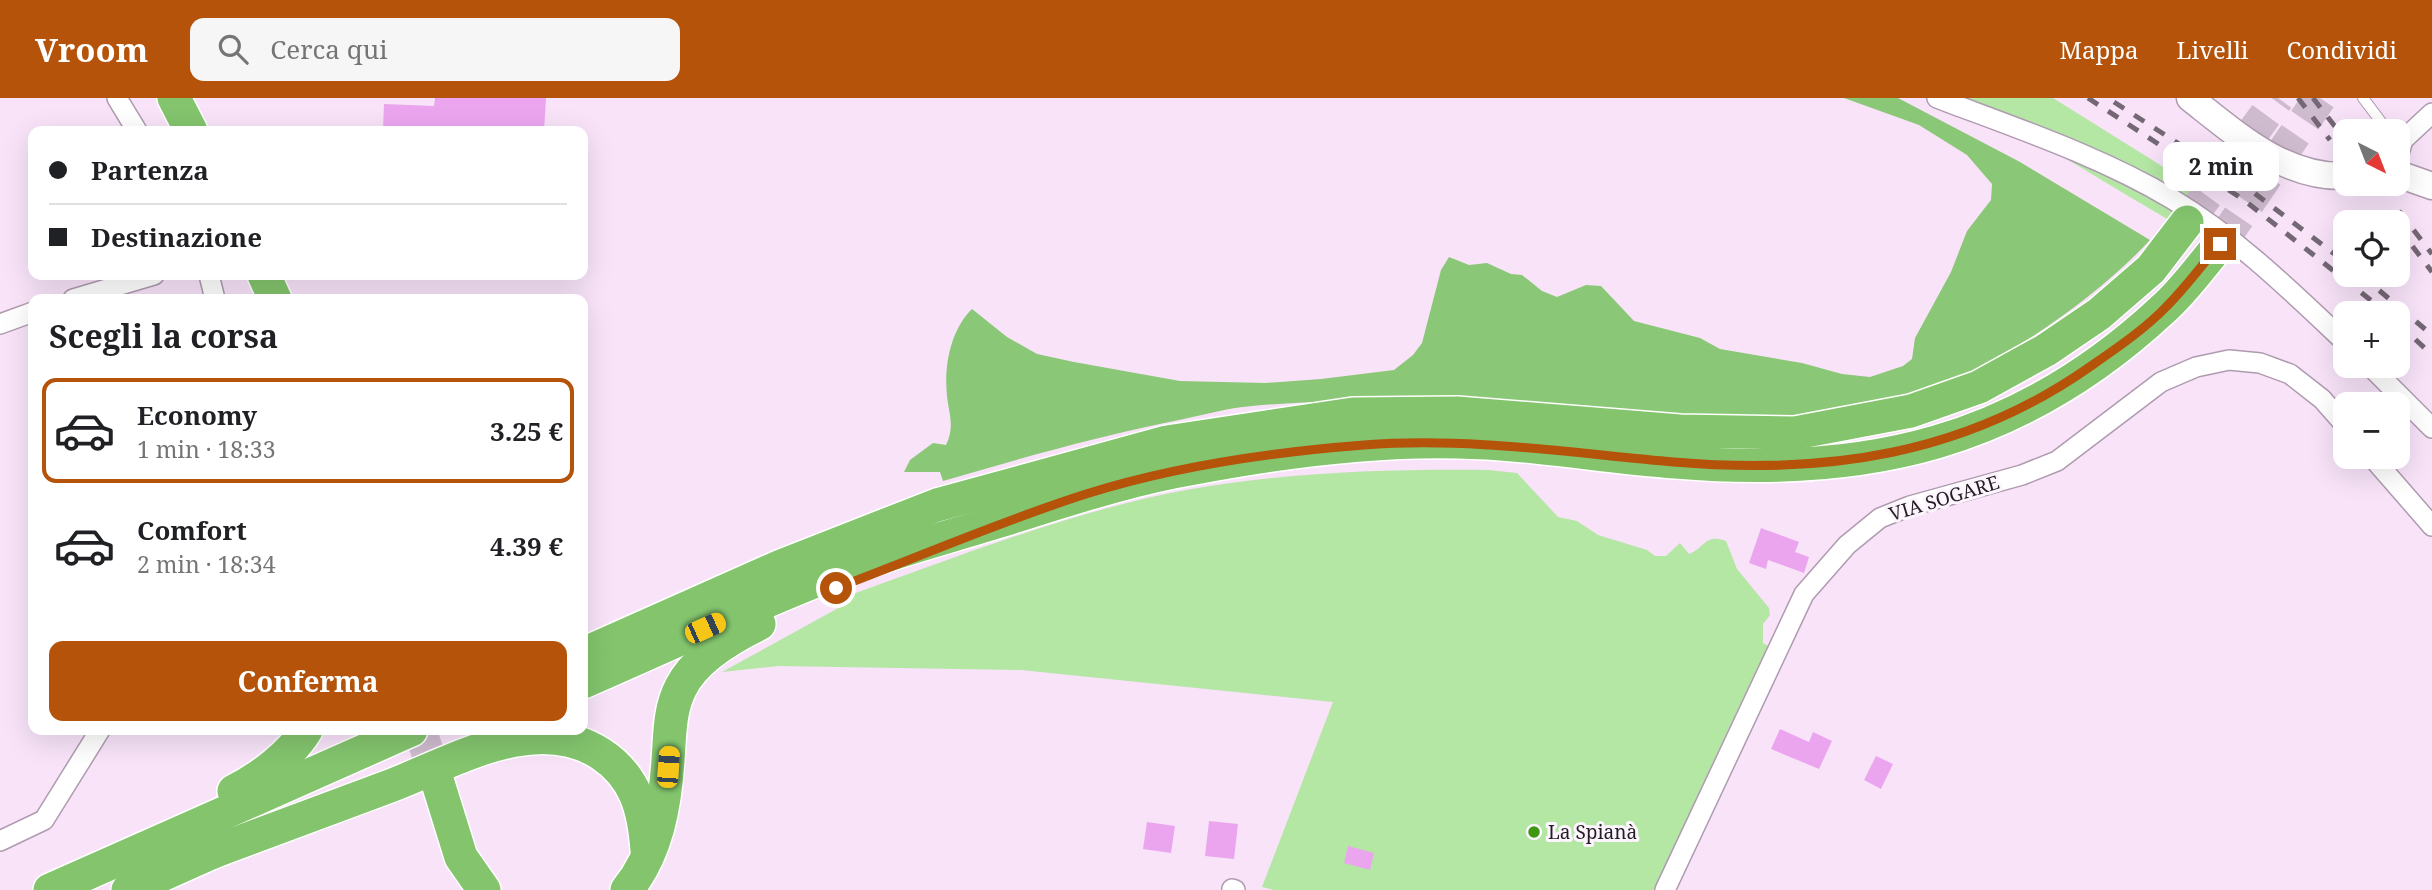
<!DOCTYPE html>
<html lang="it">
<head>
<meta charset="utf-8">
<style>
  body { margin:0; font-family:"Noto Serif",serif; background:#f6f6f6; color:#202124; height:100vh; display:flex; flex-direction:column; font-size:26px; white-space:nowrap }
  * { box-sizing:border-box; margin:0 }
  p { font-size:23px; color:#757577 }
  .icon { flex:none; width:38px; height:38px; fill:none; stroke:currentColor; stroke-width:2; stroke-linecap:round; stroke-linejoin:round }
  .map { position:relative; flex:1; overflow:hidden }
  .drawer { position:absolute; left:28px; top:196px; width:560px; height:441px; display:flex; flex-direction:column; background:#fff; border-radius:14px; box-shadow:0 7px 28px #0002 }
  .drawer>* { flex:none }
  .hud { position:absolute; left:28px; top:28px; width:560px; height:154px; border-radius:14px; box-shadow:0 7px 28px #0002; display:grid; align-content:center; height:154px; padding:0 21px; background:#fff }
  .needle { width:46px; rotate:138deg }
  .fabs { position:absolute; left:2333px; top:21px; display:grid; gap:14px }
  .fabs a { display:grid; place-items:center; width:77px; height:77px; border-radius:14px; background:#fff; box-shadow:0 7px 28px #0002; font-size:35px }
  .end { position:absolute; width:32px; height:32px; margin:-16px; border:9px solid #b45309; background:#fff; box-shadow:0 0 0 4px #fff }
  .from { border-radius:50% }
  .bubble { position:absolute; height:49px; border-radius:14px; background:#fff; box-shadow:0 7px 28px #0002; font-size:23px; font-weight:700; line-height:49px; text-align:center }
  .car { position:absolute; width:21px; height:42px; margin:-21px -10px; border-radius:9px; box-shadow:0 0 5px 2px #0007; background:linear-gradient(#f5c518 24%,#345 0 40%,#f5c518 0 76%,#345 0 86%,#f5c518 0) }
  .hud b { display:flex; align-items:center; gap:24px; height:66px; font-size:26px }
  .hud b+b { border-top:2px solid #e0e0e0 }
  .hud i { width:18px; height:18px; background:#202124 }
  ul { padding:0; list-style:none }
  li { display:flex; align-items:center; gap:21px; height:105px; margin:0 14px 10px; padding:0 7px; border:4px solid transparent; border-radius:14px }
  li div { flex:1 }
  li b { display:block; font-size:26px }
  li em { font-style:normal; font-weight:700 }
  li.on { border-color:#b45309 }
  li>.icon { width:63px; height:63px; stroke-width:1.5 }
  h2 { padding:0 21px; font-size:32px; line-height:84px }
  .button { display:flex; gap:14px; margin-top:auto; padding:14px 21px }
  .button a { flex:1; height:80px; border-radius:14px; background:#b45309; color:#fff; font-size:28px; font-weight:700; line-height:80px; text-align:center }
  header { display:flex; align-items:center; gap:42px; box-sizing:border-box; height:98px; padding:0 35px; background:#b45309; color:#fff }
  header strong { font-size:33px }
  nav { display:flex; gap:38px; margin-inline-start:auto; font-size:24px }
  .search { width:490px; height:63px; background:#f6f6f6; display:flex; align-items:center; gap:18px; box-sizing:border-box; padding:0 24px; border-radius:14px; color:#757577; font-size:26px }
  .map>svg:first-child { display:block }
</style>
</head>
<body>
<header>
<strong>Vroom</strong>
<div class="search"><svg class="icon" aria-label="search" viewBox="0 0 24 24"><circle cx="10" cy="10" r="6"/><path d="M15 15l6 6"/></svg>Cerca qui</div>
<nav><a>Mappa</a><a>Livelli</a><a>Condividi</a></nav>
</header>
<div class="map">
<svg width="2432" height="792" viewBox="0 0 2432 792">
  <rect width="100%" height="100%" fill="#f8e3f9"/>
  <!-- green -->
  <g fill="#b4e6a4">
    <path d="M1961,0H2053L2197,90L2169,122C2099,82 2032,38 1961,0Z"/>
    <path d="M1488,372L1517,375L1558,419L1577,423L1598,437L1647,452L1655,458H1666L1680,445L1689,456C1705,450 1705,435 1726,443L1737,471L1769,510L1770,517L1763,526V545L1772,550L1748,590L1654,792H1274L1262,789L1333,604L1021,572L779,568L722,574L842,508L853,496C962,457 1078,411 1192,391C1291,374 1389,371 1488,372Z"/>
  </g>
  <!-- forest -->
  <path fill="#8ac776" d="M1844,0H1898L2020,64L2150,142C2100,196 2015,257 1946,284C1882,308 1811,319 1743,321C1580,312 1415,293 1252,308C1227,310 1203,317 1179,322C1099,338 1021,360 943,383L940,374H904L910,362L933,345L946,347C955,329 949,316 947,298C944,268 950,233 972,211L1007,239L1037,256L1074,264L1180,283L1265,285L1321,281L1394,272L1413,257L1422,245L1441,172L1449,159L1469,167L1487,165L1511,176L1522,177L1542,193L1557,199L1586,187L1601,188L1634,223L1700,240L1720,251L1802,265L1842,276L1870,279L1903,268L1912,261L1915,240L1951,174L1967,133L1991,102L1992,86L1967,57L1919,27Z"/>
  <!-- building -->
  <g fill="#eba5ef">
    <polygon points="435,0 546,0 544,33 383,33 384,6 434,8"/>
    <polygon points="1761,430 1799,444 1795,454 1809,459 1804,475 1768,462 1766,471 1749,465"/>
    <polygon points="1780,631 1809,644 1813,634 1832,643 1819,671 1771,651"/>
    <polygon points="1876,658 1893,666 1881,691 1864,682"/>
    <polygon points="1209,723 1238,726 1234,761 1205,758"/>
    <polygon points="1147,724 1175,728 1171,755 1143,751"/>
    <polygon points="1348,748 1374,755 1370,772 1344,765"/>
  </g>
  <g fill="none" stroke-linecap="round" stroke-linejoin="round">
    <!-- highway-tunnel -->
    <g stroke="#cebbce" stroke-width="33" stroke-dasharray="33 17" stroke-linecap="butt">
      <polyline points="2187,124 2278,0"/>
      <polyline points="2220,146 2320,0"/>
      <polyline points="420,632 438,685"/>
    </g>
    <!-- lane casing -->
    <g stroke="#af9bb0" stroke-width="12">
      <polyline id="lane" points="2363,0 2388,33"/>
    </g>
    <!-- street casing -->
    <g stroke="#af9bb0" stroke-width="22">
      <g id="street">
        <polyline points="117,0 137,33"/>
        <path d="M1937,0C2016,30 2100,58 2172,101C2237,140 2291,193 2345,244"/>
        <polyline points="2398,59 2403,42 2432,15"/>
        <polyline points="209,177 215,201"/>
        <polyline points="73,201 154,177"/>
        <polyline points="0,226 33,214"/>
        <polyline points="2370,268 2432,330"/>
        <polyline points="2372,359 2432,428"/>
        <polyline points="0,743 44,722 100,632"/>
        <polyline points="1232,791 1235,792"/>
        <polyline points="1665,792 1804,496 1847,447 1880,420 1910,408 2022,377 2057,363 2161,284 2196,269 2229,262 2260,265 2290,276 2322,301 2345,327"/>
      </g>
    </g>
    <!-- secondary casing -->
    <g stroke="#af9bb0" stroke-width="29">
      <g id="secondary">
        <path d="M2190,0C2236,36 2284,80 2345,78"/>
        <polyline points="2398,76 2432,88"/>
      </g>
    </g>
    <!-- highway casing -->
    <g stroke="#fff" stroke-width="36">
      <g id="highway">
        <polyline points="174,0 191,33"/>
        <polyline points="264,177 275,201"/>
        <polyline points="583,556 781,468 937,407 1167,344 1353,316 1457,315 1680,333 1795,335 1911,313 1979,289 2046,252 2099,216 2151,171 2187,124"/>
        <path d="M583,584C666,548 748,509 833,476C887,455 945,440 1000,423C1064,403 1129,381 1195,370C1280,354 1371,342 1457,344C1530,345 1603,359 1676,364C1866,380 2019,345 2162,212C2184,193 2201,168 2220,146"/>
        <polyline points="438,685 461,759 484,792"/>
        <path d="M234,693C260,680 291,657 306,632"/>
        <path d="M210,755C270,733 330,710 390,688C453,664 536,613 601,656C636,679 644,712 647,752"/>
        <polyline points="50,792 411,632"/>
        <polyline points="128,792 231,746"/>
        <path d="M627,792C657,755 665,708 668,662C670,637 669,612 681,589C695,561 732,539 759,526"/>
      </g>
    </g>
    <!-- lane -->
    <use href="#lane" stroke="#fff" stroke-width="10"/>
    <!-- street -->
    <use href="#street" stroke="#fff" stroke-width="19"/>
    <!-- secondary -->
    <use href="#secondary" stroke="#fff" stroke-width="26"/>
    <!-- highway -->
    <use href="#highway" stroke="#83c46d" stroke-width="33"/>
    <!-- rail -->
    <g stroke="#746874" stroke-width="5" stroke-dasharray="12 12" stroke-linecap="butt">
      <polyline points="2088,0 2244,102 2387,215"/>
      <polyline points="2298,0 2330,42"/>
      <polyline points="2313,0 2340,35"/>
      <polyline points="2114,4 2249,91 2345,164"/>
      <polyline points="2399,113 2432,156"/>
      <polyline points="2398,129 2432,174"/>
      <polyline points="2361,177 2432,237"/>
      <polyline points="2398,225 2432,257"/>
    </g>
  </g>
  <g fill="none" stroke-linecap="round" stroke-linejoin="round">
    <!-- route -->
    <path stroke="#b45309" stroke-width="9" d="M836,490C919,459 1001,423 1086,396C1172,369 1273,354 1364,347C1468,339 1571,355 1674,364C1826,377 1965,357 2091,268C2117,250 2145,231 2167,208C2186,189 2202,167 2220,146"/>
  </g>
  <!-- markers -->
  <circle fill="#3f970f" stroke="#fdf5fe" stroke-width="2.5" cx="1534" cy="734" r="7"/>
  <g text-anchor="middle" stroke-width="6" stroke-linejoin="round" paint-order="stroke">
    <!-- street labels -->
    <g font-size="19" fill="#241d24" stroke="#fdf5fe">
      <text transform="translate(1944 400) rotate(-17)" y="7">VIA SOGARE</text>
    </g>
    <!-- poi labels -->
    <g font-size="19" fill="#241d24" stroke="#fdf5fe" text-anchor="start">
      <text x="1548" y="741">La Spianà</text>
    </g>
  </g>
</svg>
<div class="fabs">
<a><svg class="needle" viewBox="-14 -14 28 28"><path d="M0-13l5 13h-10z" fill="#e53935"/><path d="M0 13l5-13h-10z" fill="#757577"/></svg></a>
<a><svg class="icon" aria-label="locate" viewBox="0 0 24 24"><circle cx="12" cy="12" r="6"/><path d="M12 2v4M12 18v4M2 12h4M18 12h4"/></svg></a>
<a>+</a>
<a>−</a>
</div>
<i class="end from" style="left:836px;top:490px"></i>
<i class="end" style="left:2220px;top:146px"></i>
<div class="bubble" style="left:2163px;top:44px;width:116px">2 min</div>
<i class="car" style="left:705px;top:530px;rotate:66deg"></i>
<i class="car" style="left:668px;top:669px;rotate:4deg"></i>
<div class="hud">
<b><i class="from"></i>Partenza</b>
<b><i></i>Destinazione</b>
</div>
<section class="drawer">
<h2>Scegli la corsa</h2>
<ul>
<li class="on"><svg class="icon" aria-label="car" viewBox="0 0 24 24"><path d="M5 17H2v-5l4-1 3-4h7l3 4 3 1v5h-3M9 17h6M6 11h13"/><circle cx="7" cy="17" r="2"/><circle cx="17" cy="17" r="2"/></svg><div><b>Economy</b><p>1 min · 18:33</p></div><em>3.25 €</em></li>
<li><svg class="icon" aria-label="car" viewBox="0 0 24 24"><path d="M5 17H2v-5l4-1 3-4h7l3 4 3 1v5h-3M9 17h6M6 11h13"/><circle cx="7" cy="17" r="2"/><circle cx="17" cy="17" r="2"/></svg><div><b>Comfort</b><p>2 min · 18:34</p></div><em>4.39 €</em></li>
</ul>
<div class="button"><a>Conferma</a></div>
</section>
</div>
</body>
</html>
